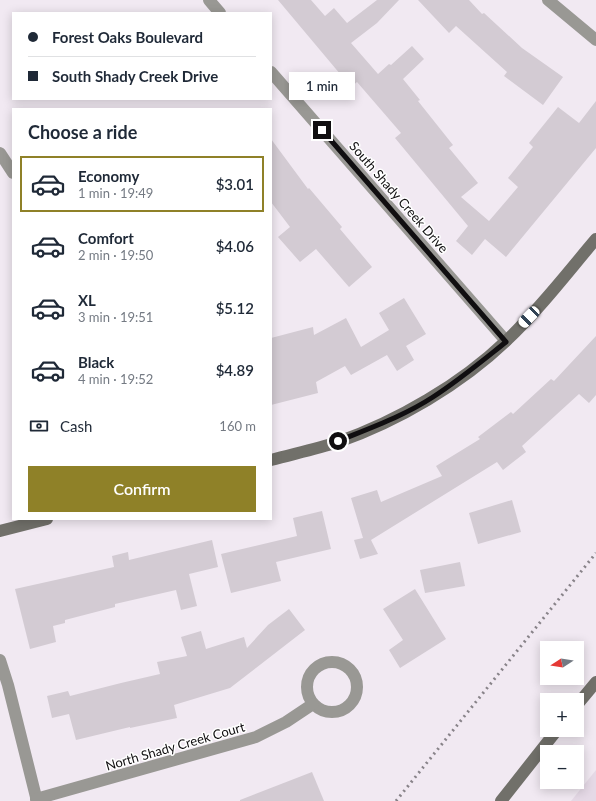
<!DOCTYPE html>
<html lang="en">
<head>
<meta charset="utf-8">
<style>
  body { margin:0; font-family:Lato,sans-serif; background:#f6f6f7; color:#1f2937; height:100vh; display:flex; flex-direction:column; font-size:15px; white-space:nowrap }
  * { box-sizing:border-box; margin:0 }
  p { font-size:13px; color:#747a83 }
  .icon { flex:none; width:22px; height:22px; fill:none; stroke:currentColor; stroke-width:2; stroke-linecap:round; stroke-linejoin:round }
  .map { position:relative; flex:1; overflow:hidden }
  .details { position:absolute; left:12px; top:108px; width:260px; height:412px; display:flex; flex-direction:column; background:#fff; border-radius:0px; box-shadow:0 2px 10px #0003 }
  .details>* { flex:none }
  .banner { position:absolute; left:12px; top:12px; width:260px; height:88px; border-radius:0px; box-shadow:0 2px 10px #0003; display:grid; align-content:center; height:88px; padding:0 16px; background:#fff }
  .needle { width:26px; rotate:258deg }
  .fabs { position:absolute; left:540px; top:641px; display:grid; gap:8px }
  .fabs a { display:grid; place-items:center; width:44px; height:44px; border-radius:0px; background:#fff; box-shadow:0 2px 10px #0003; font-size:20px }
  .end { position:absolute; width:18px; height:18px; margin:-9px; border:5px solid #100e10; background:#fff; box-shadow:0 0 0 2px #fff }
  .from { border-radius:50% }
  .bubble { position:absolute; height:28px; border-radius:0px; background:#fff; box-shadow:0 2px 10px #0003; font-size:13px; font-weight:600; line-height:28px; text-align:center }
  .car { position:absolute; width:12px; height:24px; margin:-12px -6px; border-radius:5px; box-shadow:0 0 3px 1px #0007; background:linear-gradient(#fff 24%,#345 0 40%,#fff 0 76%,#345 0 86%,#fff 0) }
  .banner b { display:flex; align-items:center; gap:14px; height:38px; font-size:15px }
  .banner b+b { border-top:1px solid #e0e1e3 }
  .banner i { width:10px; height:10px; background:#1f2937 }
  ul { padding:0; list-style:none }
  li { display:flex; align-items:center; gap:12px; height:56px; margin:0 8px 6px; padding:0 8px; border:2px solid transparent; border-radius:0px }
  li div { flex:1 }
  li b { display:block; font-size:15px }
  li em { font-style:normal; font-weight:600 }
  li.on { border-color:#8f8128 }
  li>.icon { width:36px; height:36px; stroke-width:1.5 }
  h2 { padding:0 16px; font-size:18px; line-height:48px }
  .pay { display:flex; align-items:center; gap:10px; height:44px; padding:0 16px; font-size:15px }
  .pay p { margin-inline-start:auto }
  .action { display:flex; gap:8px; margin-top:auto; padding:8px 16px }
  .action a { flex:1; height:46px; border-radius:0px; background:#8f8128; color:#fff; font-size:16px; font-weight:600; line-height:46px; text-align:center }
  .map>svg:first-child { display:block }
</style>
</head>
<body>
<div class="map">
<svg width="596" height="801" viewBox="0 0 596 801">
  <rect width="100%" height="100%" fill="#f1e9f2"/>
  <!-- built -->
  <polygon fill="#e5d9e6" points="596,770 596,801 571,801"/>
  <!-- building -->
  <g fill="#d3cbd3">
    <polygon points="278,0 311,0 325,16 334,8 347,23 377,0 399,0 377,23 351,43 378,74 389,64 391,65 412,46 424,59 403,79 420,100 418,101 453,145 449,148 478,183 461,197 489,221 518,187 508,178 533,147 529,143 558,107 579,123 596,101 596,148 506,257 485,239 472,255 456,241 468,226 395,138 401,133 357,82 351,87"/>
    <polygon points="418,0 469,0 482,14 484,13 522,48 563,77 543,105 504,76 507,72 456,26 449,33"/>
    <polygon points="271,139 308,189 309,188 342,227 340,229 372,267 349,287 316,249 300,262 278,237 290,227 271,202"/>
    <polygon points="404,298 426,334 406,346 414,360 397,371 387,355 351,375 345,366 316,382 318,393 271,405 271,338 313,327 314,335 346,318 361,347 389,330 379,313"/>
    <polygon points="596,336 596,395 589,403 579,394 522,446 526,452 503,470 497,462 371,540 378,554 360,559 354,540 363,538 351,498 377,490 381,502 442,476 436,466 480,439 478,437 511,412 513,414 551,379 554,381"/>
    <polygon points="512,500 521,532 478,544 469,513"/>
    <polygon points="322,511 331,549 276,562 281,581 231,593 221,554 297,536 293,518"/>
    <polygon points="212,540 218,567 189,574 197,606 181,610 176,590 115,604 115,607 65,620 65,623 53,626 56,642 30,649 15,589 114,567 112,556 128,552 129,560"/>
    <polygon points="460,562 465,586 425,593 420,570"/>
    <polygon points="415,589 446,639 400,668 389,650 403,640 383,609"/>
    <polygon points="289,609 305,630 230,688 174,705 177,718 130,728 130,727 76,740 69,714 52,718 47,696 68,691 70,696 121,683 160,674 157,662 187,656 181,637 201,631 206,649 244,637 247,648 268,625"/>
    <polygon points="312,772 324,801 240,801 240,800"/>
  </g>
  <g fill="none" stroke-linecap="round" stroke-linejoin="round">
    <!-- street -->
    <g stroke="#999894" stroke-width="12">
      <polyline points="209,0 220,13"/>
      <polyline points="548,0 596,40"/>
      <polyline points="271,72 506,341"/>
      <polyline points="0,153 13,173"/>
      <polyline points="0,660 8,685 37,801"/>
      <circle cx="332" cy="687" r="25"/>
      <polyline points="36,799 256,737 286,722 313,704"/>
    </g>
    <!-- secondary -->
    <g stroke="#71706a" stroke-width="12">
      <path d="M271,460C293,454 316,449 338,442C398,421 461,384 506,341C539,310 567,273 596,239"/>
      <polyline points="0,531 47,519"/>
      <polyline points="577,705 596,682"/>
      <polyline points="501,801 557,730"/>
    </g>
    <!-- rail -->
    <polyline stroke="#888389" stroke-width="3" stroke-dasharray="2 4" stroke-linecap="butt" points="396,801 596,553"/>
  </g>
  <g fill="none" stroke-linecap="round" stroke-linejoin="round">
    <!-- route -->
    <path stroke="#100e10" stroke-width="5" d="M322,130L506,342C482,361 458,381 433,397C404,416 370,428 338,441"/>
  </g>
  <g text-anchor="middle" stroke-width="3" stroke-linejoin="round" paint-order="stroke">
    <!-- street labels -->
    <g font-size="13" fill="#100e10" stroke="#fff">
      <text transform="translate(399 197) rotate(49)" y="5">South Shady Creek Drive</text>
      <text transform="translate(175 746) rotate(-16)" y="5">North Shady Creek Court</text>
    </g>
  </g>
</svg>
<div class="fabs">
<a><svg class="needle" viewBox="-14 -14 28 28"><path d="M0-13l5 13h-10z" fill="#e53935"/><path d="M0 13l5-13h-10z" fill="#747a83"/></svg></a>
<a>+</a>
<a>−</a>
</div>
<i class="end from" style="left:338px;top:441px"></i>
<i class="end" style="left:322px;top:130px"></i>
<div class="bubble" style="left:289px;top:72px;width:66px">1 min</div>
<i class="car" style="left:529px;top:317px;rotate:224deg"></i>
<div class="banner">
<b><i class="from"></i>Forest Oaks Boulevard</b>
<b><i></i>South Shady Creek Drive</b>
</div>
<section class="details">
<h2>Choose a ride</h2>
<ul>
<li class="on"><svg class="icon" aria-label="car" viewBox="0 0 24 24"><path d="M5 17H2v-5l4-1 3-4h7l3 4 3 1v5h-3M9 17h6M6 11h13"/><circle cx="7" cy="17" r="2"/><circle cx="17" cy="17" r="2"/></svg><div><b>Economy</b><p>1 min · 19:49</p></div><em>$3.01</em></li>
<li><svg class="icon" aria-label="car" viewBox="0 0 24 24"><path d="M5 17H2v-5l4-1 3-4h7l3 4 3 1v5h-3M9 17h6M6 11h13"/><circle cx="7" cy="17" r="2"/><circle cx="17" cy="17" r="2"/></svg><div><b>Comfort</b><p>2 min · 19:50</p></div><em>$4.06</em></li>
<li><svg class="icon" aria-label="car" viewBox="0 0 24 24"><path d="M5 17H2v-5l4-1 3-4h7l3 4 3 1v5h-3M9 17h6M6 11h13"/><circle cx="7" cy="17" r="2"/><circle cx="17" cy="17" r="2"/></svg><div><b>XL</b><p>3 min · 19:51</p></div><em>$5.12</em></li>
<li><svg class="icon" aria-label="car" viewBox="0 0 24 24"><path d="M5 17H2v-5l4-1 3-4h7l3 4 3 1v5h-3M9 17h6M6 11h13"/><circle cx="7" cy="17" r="2"/><circle cx="17" cy="17" r="2"/></svg><div><b>Black</b><p>4 min · 19:52</p></div><em>$4.89</em></li>
</ul>
<div class="pay"><svg class="icon" aria-label="cash" viewBox="0 0 24 24"><path d="M3 7h18v10H3z"/><circle cx="12" cy="12" r="2"/></svg>Cash<p>160 m</p></div>
<div class="action"><a>Confirm</a></div>
</section>
</div>
</body>
</html>
